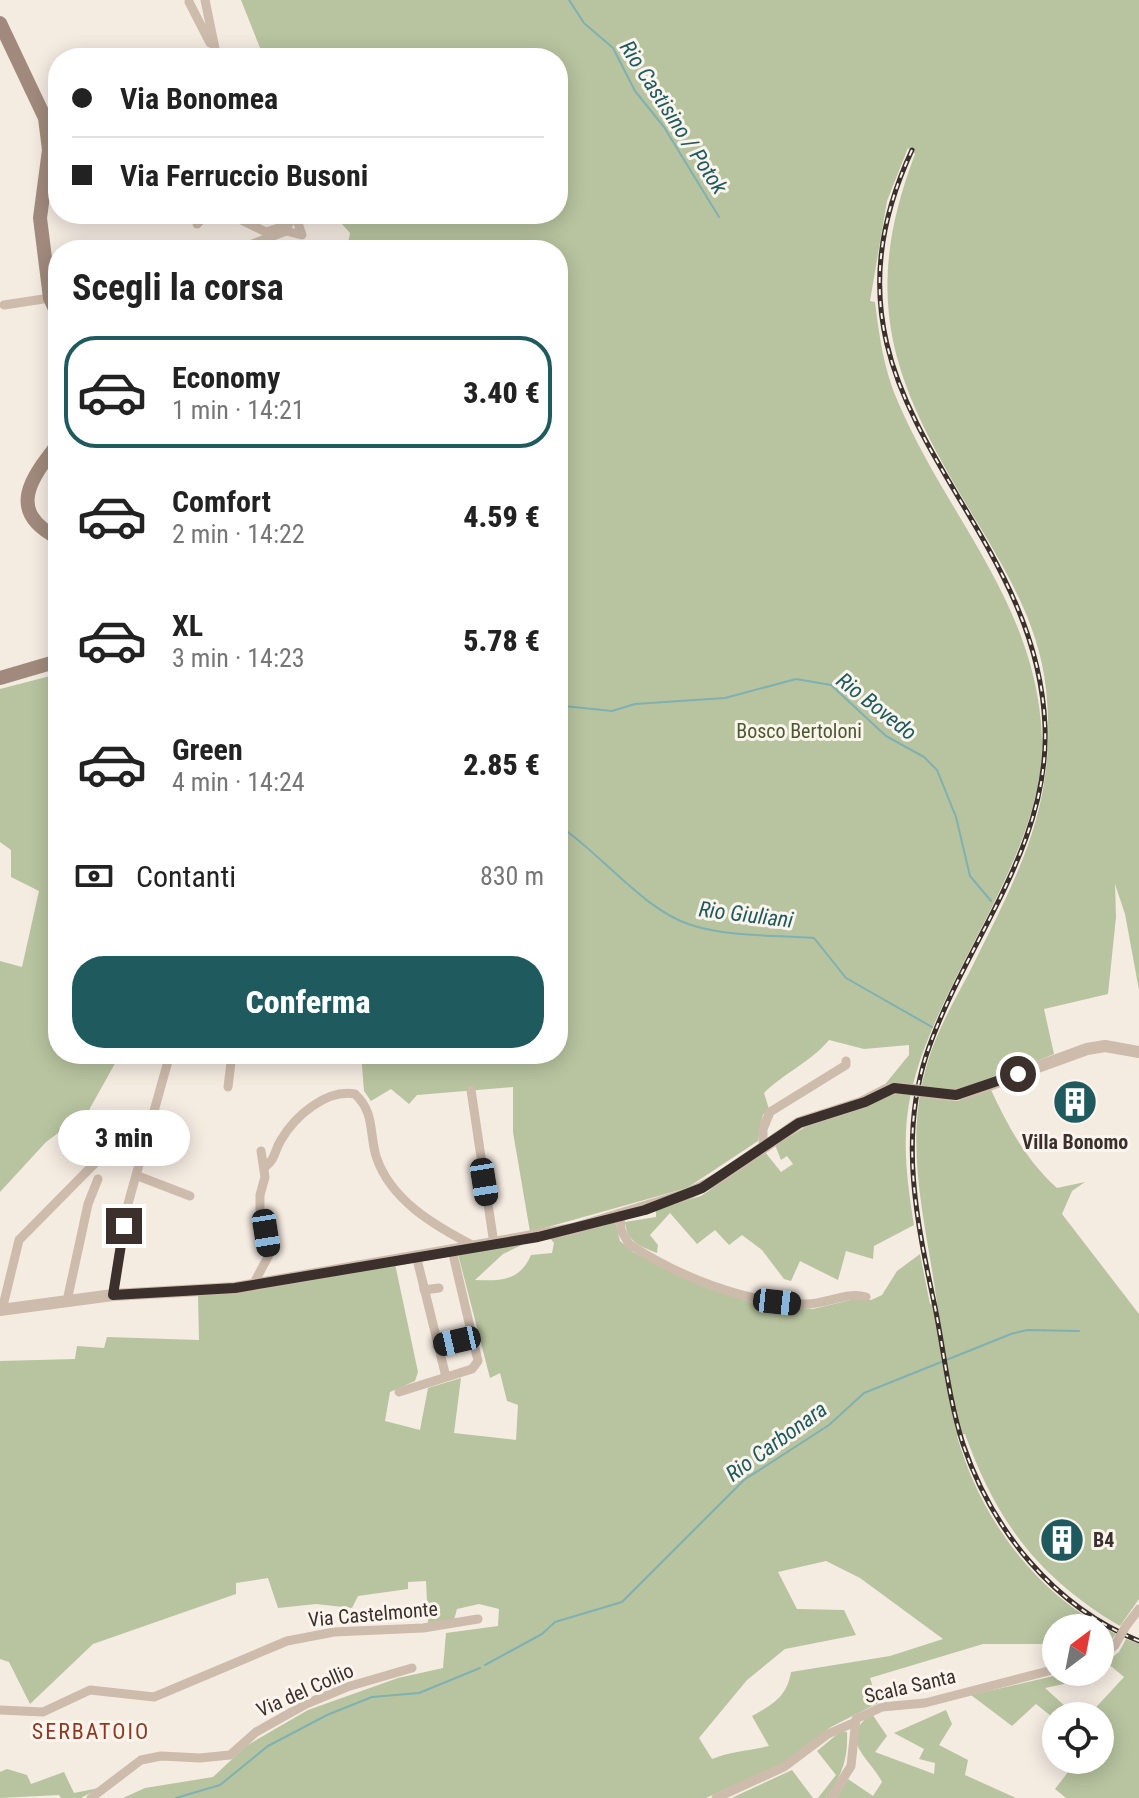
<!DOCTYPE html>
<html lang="it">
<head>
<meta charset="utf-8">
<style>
  body { margin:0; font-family:"Roboto Condensed",sans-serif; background:#f6f6f6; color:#222; height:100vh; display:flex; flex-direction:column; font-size:30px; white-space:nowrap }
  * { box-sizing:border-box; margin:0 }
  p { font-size:26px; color:#767676 }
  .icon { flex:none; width:44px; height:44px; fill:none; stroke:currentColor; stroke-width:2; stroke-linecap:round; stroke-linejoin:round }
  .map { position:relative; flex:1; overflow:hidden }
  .side { position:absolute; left:48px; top:240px; width:520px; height:824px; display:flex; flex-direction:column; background:#fff; border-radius:32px; box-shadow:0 4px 20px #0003 }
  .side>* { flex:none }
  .guide { position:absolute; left:48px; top:48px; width:520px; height:176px; border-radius:32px; box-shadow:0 4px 20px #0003; display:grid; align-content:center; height:176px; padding:0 24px; background:#fff }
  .needle { width:52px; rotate:32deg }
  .fabs { position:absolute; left:1042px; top:1614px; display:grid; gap:16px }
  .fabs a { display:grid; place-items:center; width:72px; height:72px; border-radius:50%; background:#fff; box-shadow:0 4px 20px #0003; font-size:40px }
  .end { position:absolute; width:36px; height:36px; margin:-18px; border:10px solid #3b302b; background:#fff; box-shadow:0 0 0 4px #fff }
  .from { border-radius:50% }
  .bubble { position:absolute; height:56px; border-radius:28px; background:#fff; box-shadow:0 4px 20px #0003; font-size:26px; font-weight:800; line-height:56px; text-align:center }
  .car { position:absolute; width:24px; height:48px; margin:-24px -12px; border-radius:10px; box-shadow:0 0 6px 2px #0007; background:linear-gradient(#222 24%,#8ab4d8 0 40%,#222 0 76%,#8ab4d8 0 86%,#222 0) }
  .guide b { display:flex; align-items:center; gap:28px; height:76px; font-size:30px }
  .guide b+b { border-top:2px solid #e0e0e0 }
  .guide i { width:20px; height:20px; background:#222 }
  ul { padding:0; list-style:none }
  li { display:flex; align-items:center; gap:24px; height:112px; margin:0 16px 12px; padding:0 8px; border:4px solid transparent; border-radius:32px }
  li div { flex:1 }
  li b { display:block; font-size:30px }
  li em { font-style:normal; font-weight:800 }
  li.on { border-color:#1f5a5e }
  li>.icon { width:72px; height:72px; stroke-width:1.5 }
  h2 { padding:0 24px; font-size:36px; line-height:96px }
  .pay { display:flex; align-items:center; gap:20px; height:88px; padding:0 24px; font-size:30px }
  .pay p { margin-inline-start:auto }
  .cta { display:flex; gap:16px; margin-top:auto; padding:16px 24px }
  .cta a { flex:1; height:92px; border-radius:32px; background:#1f5a5e; color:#fff; font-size:32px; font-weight:800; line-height:92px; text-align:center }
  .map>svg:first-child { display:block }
</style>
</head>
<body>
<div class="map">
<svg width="1139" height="1798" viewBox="0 0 1139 1798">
  <rect width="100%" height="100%" fill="#f4ebe1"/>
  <!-- green -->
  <g fill="#b8c4a0" fill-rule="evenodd">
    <path d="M241,0H1139V990L1125,914L1115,884L1116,917L1108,994L1044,1009L1054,1054L942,1100L958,1101L991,1090C1009,1128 1026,1160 1057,1188L1085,1182L1072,1191L1062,1214L1139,1314V1599L1120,1626C1039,1578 997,1523 965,1434L957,1436C981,1520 1037,1595 1116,1634L1100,1654V1628H1056V1644H983L870,1678L878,1703L831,1727L783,1763L706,1798H123L145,1788L213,1777L246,1746L308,1710L398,1678L443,1668L446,1633L498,1626L499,1609L479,1604L457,1609L454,1620L428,1623L426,1581L408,1582V1589L358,1596L352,1608L316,1604L278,1608L268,1578L236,1583V1594L93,1644L30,1704L9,1662L0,1659V1361L75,1359L77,1346L104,1348L107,1337L199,1340L198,1296L395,1264L418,1372L415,1381L390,1392L385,1421L420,1430L428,1388L461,1378L454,1433L516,1440L518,1405L507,1401L500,1373L490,1378L458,1254L528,1242L503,1254L475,1280C501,1281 520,1281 531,1255L552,1253L554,1243L550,1238L615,1221L620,1241L633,1252L710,1288L754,1303L813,1309L855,1299L871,1300L882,1295L897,1271L920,1254L930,1304L937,1303C926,1221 902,1144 928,1061C937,1031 954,1001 969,973C1019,872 1058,806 1046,689C1040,630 1010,577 980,527C898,392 856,309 915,154L908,148L887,201L870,301L875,302C879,335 884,371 898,402C948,519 1036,603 1042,737C1046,855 936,978 911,1093C901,1138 907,1181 914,1225L874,1246L873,1259L846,1251L838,1280L800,1261L791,1281L784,1279L762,1250L742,1235L729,1245L715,1230L697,1244L670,1213L650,1235L658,1245L657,1253C640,1246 627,1242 625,1222L656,1217V1210L701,1196L765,1152L781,1172L793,1164L787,1156L781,1160L775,1145L819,1119L896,1093L882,1088L909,1055V1045L864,1049L829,1040C812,1061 784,1073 764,1093L769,1109L763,1115L758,1141L687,1188L530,1232L513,1132V1087L417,1095L409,1104L391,1089L371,1101L364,1091L361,1054H558V250H347L350,233L333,214H558V58H264ZM826,1561L860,1578L943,1639L890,1656L791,1672C787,1697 772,1705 752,1716L769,1746C749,1751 730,1751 712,1759L699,1738L747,1680L785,1649L856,1635L844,1610L797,1609L778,1572Z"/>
    <polygon points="58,674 58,1054 116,1054 118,1058 89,1110 46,1142 0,1192 0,961 22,967 39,891 11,877 11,850 0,842 0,689"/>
    <polygon points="1126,1639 1139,1644 1139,1798 1066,1798 1055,1789 1072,1767 1061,1760 1100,1760 1100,1716 1088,1716 1124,1677 1106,1662 1119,1652"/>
    <polygon points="1071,1672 1082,1672 1064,1684 1045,1688 1076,1716 1056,1716 1056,1720 1036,1704 1012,1726 971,1695"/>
    <path d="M946,1710L952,1724L939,1745L968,1760L965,1775L1016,1798H836L848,1779L873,1796L882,1782C869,1757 836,1739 872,1714L887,1736L875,1752L934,1774L935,1763L919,1759L924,1749L894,1733Z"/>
    <path d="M841,1731L847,1732C848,1760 842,1775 826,1798H818L836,1775L817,1751Z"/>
    <polygon points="7,1769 27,1775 31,1784 64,1772 74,1793 99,1788 81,1798 61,1798 59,1795 0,1798 0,1772"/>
    <polygon points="792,1770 813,1798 732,1798 740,1794"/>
  </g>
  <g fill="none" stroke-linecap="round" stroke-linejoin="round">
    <!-- stream -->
    <g stroke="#7fb0b2" stroke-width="2">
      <polyline points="569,0 584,23 613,48 635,91 664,127 719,217"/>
      <polyline points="558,710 564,706 612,711 635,704 725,698 796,679 831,685 886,736 924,757 937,770 956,817 970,876 991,901"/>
      <path d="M558,825C601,853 643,910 691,925C729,937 775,935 814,938L846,978L932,1027"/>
      <polyline points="485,1665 542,1634 555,1622 622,1602 744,1480 829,1425 864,1393 1011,1334 1027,1330 1079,1331"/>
      <polyline points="176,1798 220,1785 268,1746 327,1715 372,1697 419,1693 480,1668"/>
    </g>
    <!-- minor -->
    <g stroke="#cdbbac" stroke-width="9">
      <polyline points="205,0 217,58"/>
      <polyline points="189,2 210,43"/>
      <polyline points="229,214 266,232 288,225 295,214"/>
      <polyline points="197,224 207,214"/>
      <polyline points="237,250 286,231 302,235 295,214"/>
      <polyline points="4,305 50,298"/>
      <polyline points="228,1087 232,1054"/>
      <polyline points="471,1090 494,1244"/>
      <polyline points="763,1144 763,1129 770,1112 846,1065 846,1061"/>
      <path d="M265,1167C276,1159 274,1151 281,1140C295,1116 326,1089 355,1094C375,1113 369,1132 376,1156C390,1200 435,1226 474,1246"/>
      <polyline points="138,1176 190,1196"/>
      <path d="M620,1216L621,1230L629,1244C679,1277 745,1303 805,1304C826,1305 846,1291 866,1297"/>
      <polyline points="416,1255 446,1377"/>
      <polyline points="254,1283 270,1253 266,1233 260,1225 260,1195 265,1177 261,1151"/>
      <polyline points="424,1290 439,1288"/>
      <polyline points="113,1295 126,1211 170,1054"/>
      <polyline points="67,1301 88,1204 98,1179"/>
      <polyline points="2,1310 19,1240 101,1157"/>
      <polyline points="437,1346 457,1341"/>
      <polyline points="399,1392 472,1369 478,1361 452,1250"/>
      <polyline points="1126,1626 1139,1609"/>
      <polyline points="1100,1658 1115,1645"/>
      <polyline points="0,1710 43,1712 90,1690 154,1697 287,1641 334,1632 423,1628 478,1619"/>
      <polyline points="91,1798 141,1760 161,1756 200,1758 230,1755 256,1732 306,1704 347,1687 412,1668"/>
      <polyline points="716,1798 784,1767 828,1734 853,1723"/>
      <polyline points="831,1798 851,1766 856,1719 882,1707 925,1703 1056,1669"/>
    </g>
    <!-- tertiary -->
    <g stroke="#cdbbac" stroke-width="12">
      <polyline points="942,1095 964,1094 1087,1049 1105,1046 1139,1052"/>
      <polyline points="0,1310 113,1295 235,1288 573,1229 688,1194 719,1178 799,1123 861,1103 886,1090 903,1088"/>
    </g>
    <!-- secondary -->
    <g stroke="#a18a7d" stroke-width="14">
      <polyline points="0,23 45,118 49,150 40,218 50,298 58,316"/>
      <path d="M58,444C32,477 5,511 58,538"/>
      <polyline points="0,678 58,661"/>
    </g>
    <!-- rail casing -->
    <g stroke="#3b302b" stroke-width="5">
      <path id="rail" d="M912,150C794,404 1036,504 1045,726C1050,850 963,944 926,1056C899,1140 917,1223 935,1307C944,1352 949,1401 963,1444C992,1530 1054,1607 1139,1641"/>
    </g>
    <!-- rail -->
    <use href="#rail" stroke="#fbf5ee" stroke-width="2" stroke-dasharray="6" stroke-linecap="butt"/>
    <!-- minor-bridge -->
    <polyline stroke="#cdbbac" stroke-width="9" points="1115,1645 1126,1626"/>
    <!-- tertiary-bridge -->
    <polyline stroke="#cdbbac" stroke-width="12" points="903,1088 942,1095"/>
  </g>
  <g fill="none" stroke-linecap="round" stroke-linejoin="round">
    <!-- route -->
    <polyline stroke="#3b302b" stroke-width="10" points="124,1226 113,1295 235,1288 538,1237 645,1210 702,1188 799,1123 865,1102 894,1088 956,1095 1018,1074"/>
  </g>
  <!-- icons -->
  <defs>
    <g id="building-disc" transform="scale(2.3)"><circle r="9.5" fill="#1f5a5e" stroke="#fbf5ee"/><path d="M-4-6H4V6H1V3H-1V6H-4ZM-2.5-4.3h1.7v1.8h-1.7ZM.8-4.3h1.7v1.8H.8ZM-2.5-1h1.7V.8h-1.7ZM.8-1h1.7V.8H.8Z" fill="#fff"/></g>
  </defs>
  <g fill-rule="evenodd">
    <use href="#building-disc" x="1075" y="1102"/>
    <use href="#building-disc" x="1062" y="1540"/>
  </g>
  <g text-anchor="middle" stroke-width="6" stroke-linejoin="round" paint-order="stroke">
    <!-- park labels -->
    <g font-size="20" fill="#4a5a2e" stroke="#fbf5ee">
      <text x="799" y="738">Bosco Bertoloni</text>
    </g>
    <!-- poi labels -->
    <g font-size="20" font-weight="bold" fill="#3b302b" stroke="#fbf5ee">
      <text x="1075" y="1149">Villa Bonomo</text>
      <text x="1093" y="1547" text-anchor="start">B4</text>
    </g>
    <!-- street labels -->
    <g font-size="20" fill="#3b302b" stroke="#fbf5ee">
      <text transform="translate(373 1614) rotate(-5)" y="7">Via Castelmonte</text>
      <text transform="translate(910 1686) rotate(-13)" y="7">Scala Santa</text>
      <text transform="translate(305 1690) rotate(-24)" y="7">Via del Collio</text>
    </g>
    <!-- water labels -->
    <g font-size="22" font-style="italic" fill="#1f5a5e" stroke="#fbf5ee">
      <text transform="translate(674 117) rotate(57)" y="8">Rio Castisino / Potok</text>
      <text transform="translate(877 706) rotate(38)" y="8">Rio Bovedo</text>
      <text transform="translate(746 914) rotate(7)" y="8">Rio Giuliani</text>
      <text transform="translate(776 1441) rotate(-36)" y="8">Rio Carbonara</text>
    </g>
    <!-- neighbourhood labels -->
    <g font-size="22" letter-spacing="2" fill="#8c3b22" stroke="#fbf5ee">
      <text x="91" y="1739">SERBATOIO</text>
    </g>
  </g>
</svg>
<div class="fabs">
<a><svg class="needle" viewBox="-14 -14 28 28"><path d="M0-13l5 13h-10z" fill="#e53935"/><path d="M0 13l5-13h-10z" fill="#767676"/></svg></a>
<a><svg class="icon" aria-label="locate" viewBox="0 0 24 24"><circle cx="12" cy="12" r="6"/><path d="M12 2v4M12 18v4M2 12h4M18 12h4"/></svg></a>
</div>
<i class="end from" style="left:1018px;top:1074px"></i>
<i class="end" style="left:124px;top:1226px"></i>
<div class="bubble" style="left:58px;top:1110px;width:132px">3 min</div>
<i class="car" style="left:484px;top:1182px;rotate:171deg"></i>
<i class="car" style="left:266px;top:1233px;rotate:171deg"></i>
<i class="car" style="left:777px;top:1302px;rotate:96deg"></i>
<i class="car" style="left:457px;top:1341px;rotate:257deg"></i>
<div class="guide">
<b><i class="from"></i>Via Bonomea</b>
<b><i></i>Via Ferruccio Busoni</b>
</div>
<section class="side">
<h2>Scegli la corsa</h2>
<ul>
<li class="on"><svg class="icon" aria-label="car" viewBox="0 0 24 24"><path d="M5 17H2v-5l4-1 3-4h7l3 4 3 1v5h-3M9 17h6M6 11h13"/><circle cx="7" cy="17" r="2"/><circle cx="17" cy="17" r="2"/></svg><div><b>Economy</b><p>1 min · 14:21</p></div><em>3.40 €</em></li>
<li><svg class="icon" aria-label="car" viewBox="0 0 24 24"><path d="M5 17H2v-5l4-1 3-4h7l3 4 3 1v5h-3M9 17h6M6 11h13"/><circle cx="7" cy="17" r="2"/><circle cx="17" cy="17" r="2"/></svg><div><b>Comfort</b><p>2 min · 14:22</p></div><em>4.59 €</em></li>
<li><svg class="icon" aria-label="car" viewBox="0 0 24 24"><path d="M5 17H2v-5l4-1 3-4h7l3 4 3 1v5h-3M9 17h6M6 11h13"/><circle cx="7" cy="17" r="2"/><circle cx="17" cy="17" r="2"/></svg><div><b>XL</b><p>3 min · 14:23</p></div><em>5.78 €</em></li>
<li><svg class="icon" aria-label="car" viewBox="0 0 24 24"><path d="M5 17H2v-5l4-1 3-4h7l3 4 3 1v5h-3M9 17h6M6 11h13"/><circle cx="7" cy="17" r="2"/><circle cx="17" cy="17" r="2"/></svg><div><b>Green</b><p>4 min · 14:24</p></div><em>2.85 €</em></li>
</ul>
<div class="pay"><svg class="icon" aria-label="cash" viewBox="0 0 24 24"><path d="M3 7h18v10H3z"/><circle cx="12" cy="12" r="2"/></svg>Contanti<p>830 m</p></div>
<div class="cta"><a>Conferma</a></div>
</section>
</div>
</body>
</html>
